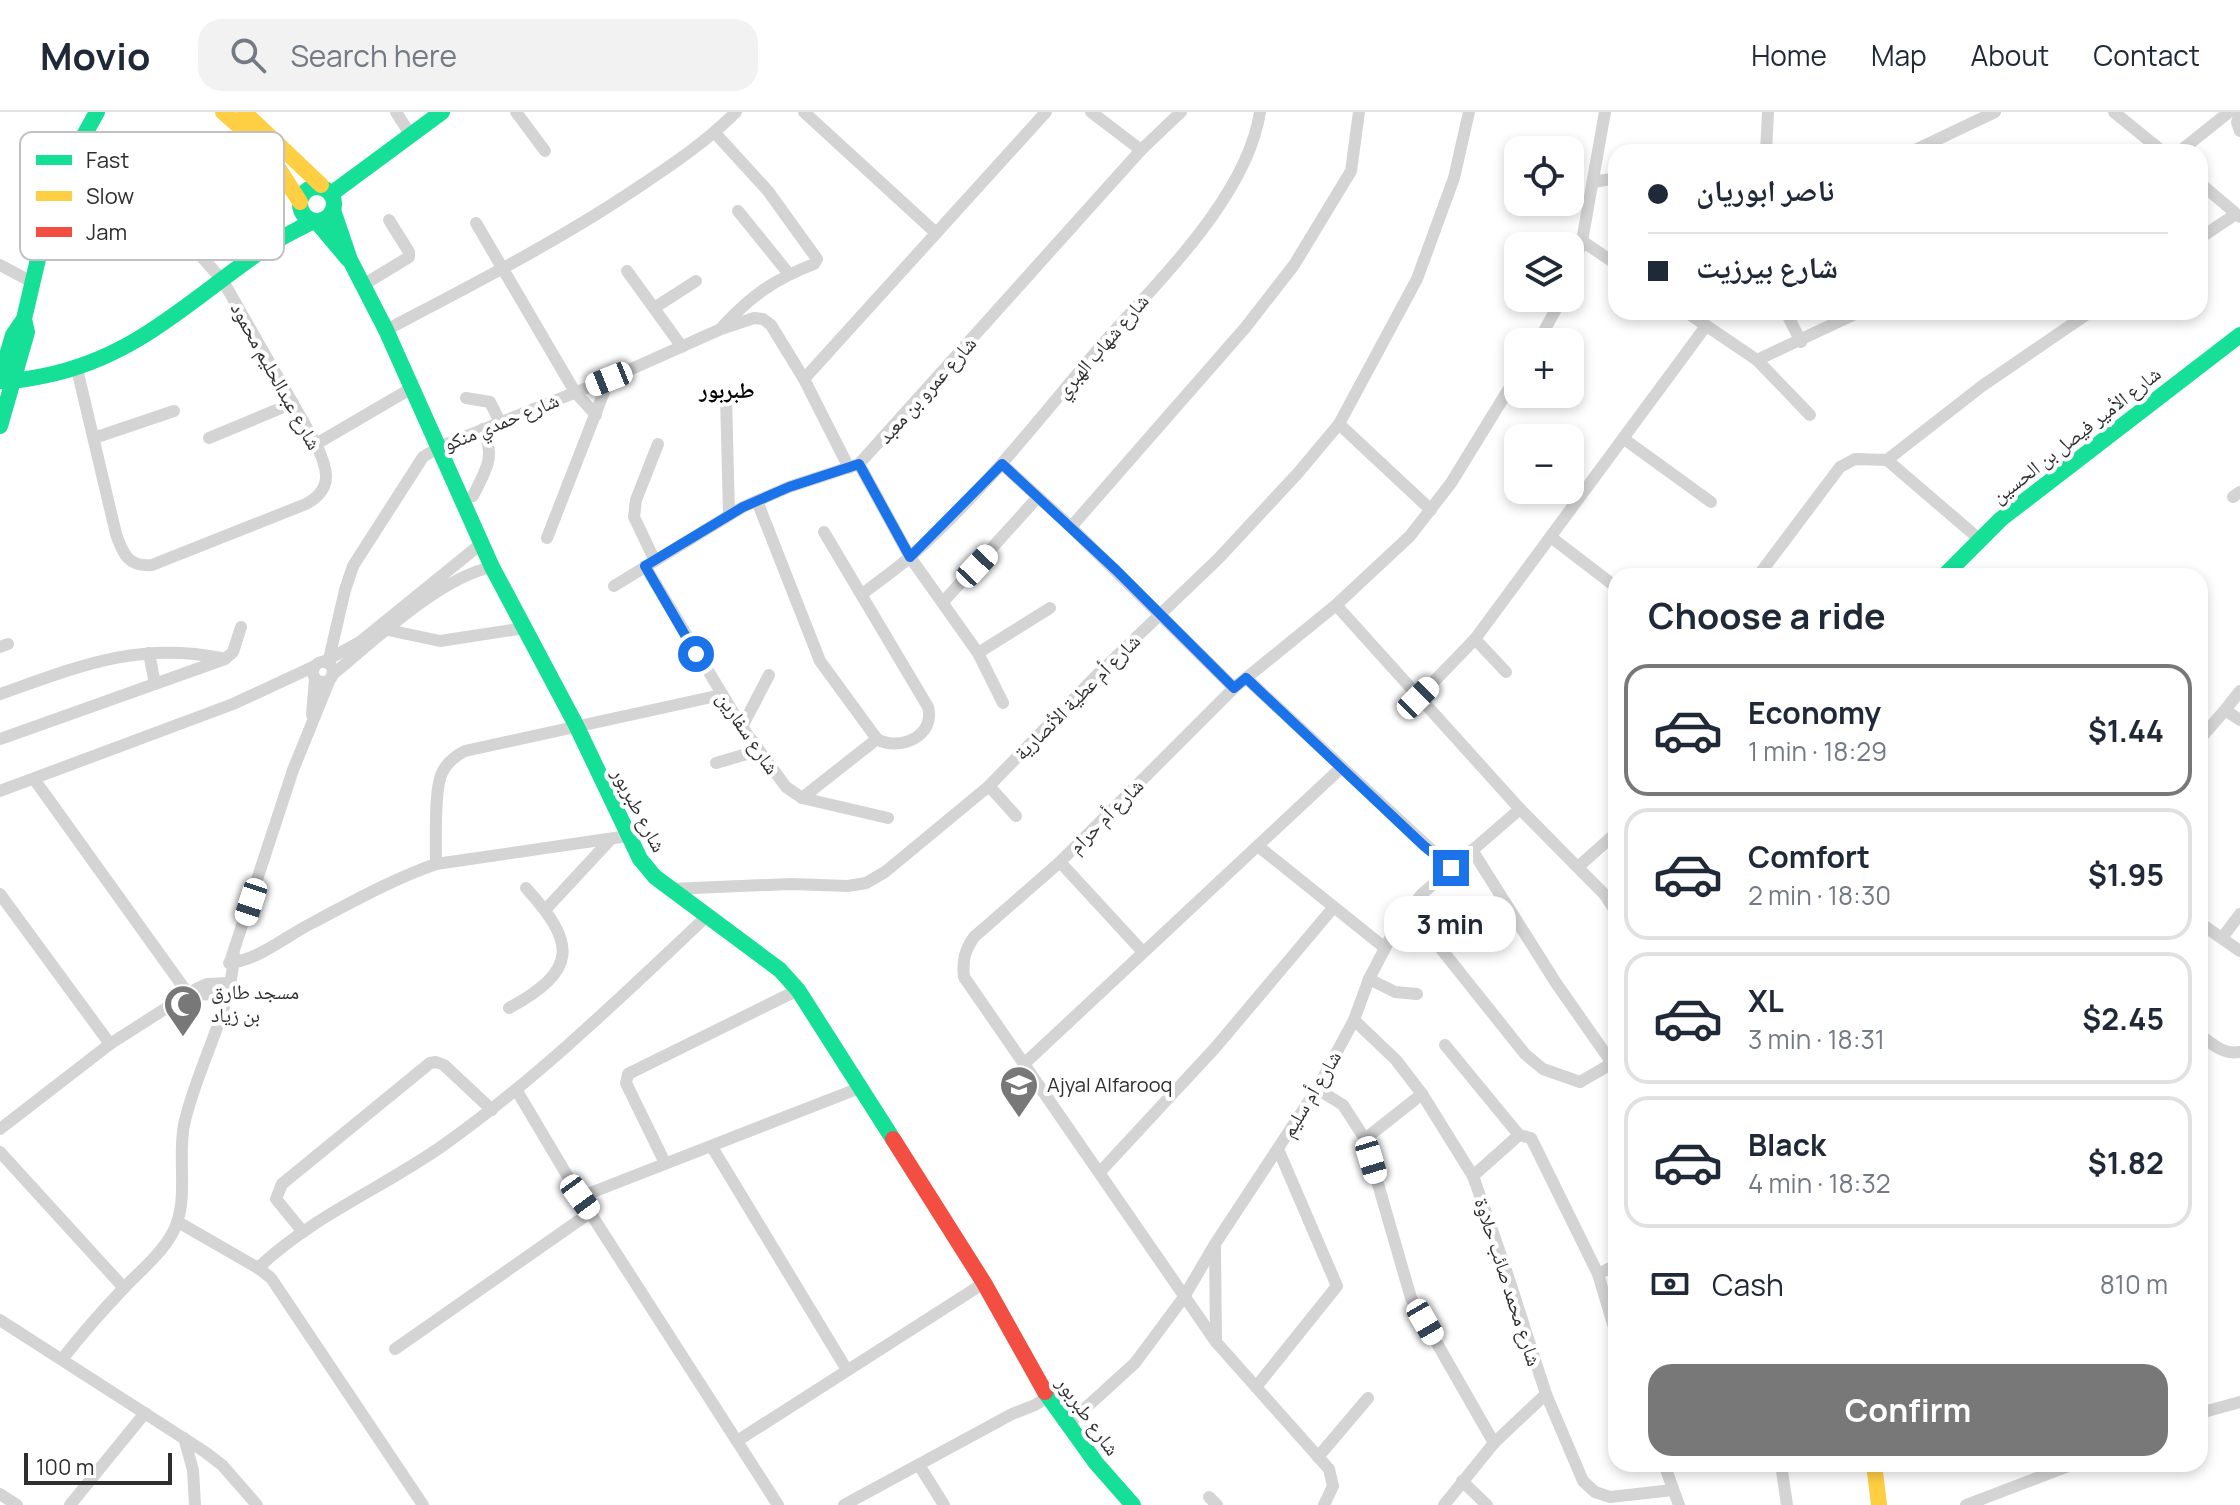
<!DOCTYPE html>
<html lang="en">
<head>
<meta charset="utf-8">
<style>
  body { margin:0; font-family:Manrope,"Noto Naskh Arabic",sans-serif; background:#f2f2f3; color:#1f2937; height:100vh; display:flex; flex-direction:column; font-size:30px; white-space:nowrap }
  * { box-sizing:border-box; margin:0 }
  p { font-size:26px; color:#747a83 }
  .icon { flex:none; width:44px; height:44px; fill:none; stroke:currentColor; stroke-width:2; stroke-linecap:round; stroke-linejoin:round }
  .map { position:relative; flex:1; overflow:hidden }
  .details { position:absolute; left:1608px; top:456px; width:600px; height:904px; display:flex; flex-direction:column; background:#fff; border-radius:24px; box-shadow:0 4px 12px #0003 }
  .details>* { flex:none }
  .banner { position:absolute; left:1608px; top:32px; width:600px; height:176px; border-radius:24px; box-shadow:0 4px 12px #0003; display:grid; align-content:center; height:176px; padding:0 40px; background:#fff }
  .controls { position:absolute; left:1504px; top:24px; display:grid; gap:16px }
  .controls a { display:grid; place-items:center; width:80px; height:80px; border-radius:16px; background:#fff; box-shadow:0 4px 12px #0003; font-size:40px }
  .scale { position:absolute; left:24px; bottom:20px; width:148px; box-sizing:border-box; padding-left:8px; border:4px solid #2f2f2f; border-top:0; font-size:22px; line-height:28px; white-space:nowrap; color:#2f2f2f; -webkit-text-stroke:6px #fff; paint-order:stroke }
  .end { position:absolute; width:36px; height:36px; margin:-18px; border:10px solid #1a73e8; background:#fff; box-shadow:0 0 0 4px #fff }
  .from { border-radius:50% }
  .bubble { position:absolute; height:56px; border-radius:24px; background:#fff; box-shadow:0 4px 12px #0003; font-size:26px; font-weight:700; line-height:56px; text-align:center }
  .car { position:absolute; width:24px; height:48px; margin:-24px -12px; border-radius:10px; box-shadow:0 0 6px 2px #0007; background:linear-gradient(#fff 24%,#345 0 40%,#fff 0 76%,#345 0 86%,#fff 0) }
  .banner b { display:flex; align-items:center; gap:28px; height:76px; font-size:30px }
  .banner b+b { border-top:2px solid #e0e1e3 }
  .banner i { width:20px; height:20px; background:#1f2937 }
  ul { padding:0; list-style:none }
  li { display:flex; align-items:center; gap:24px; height:132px; margin:0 16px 12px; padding:0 24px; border:4px solid #e0e1e3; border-radius:24px }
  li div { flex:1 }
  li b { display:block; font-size:30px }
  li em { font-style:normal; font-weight:700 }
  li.active { border-color:#787878 }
  li>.icon { width:72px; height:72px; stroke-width:1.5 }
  h2 { padding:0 40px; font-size:36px; line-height:96px }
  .pay { display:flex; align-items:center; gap:20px; height:88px; padding:0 40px; font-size:30px }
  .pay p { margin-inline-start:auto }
  .action { display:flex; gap:16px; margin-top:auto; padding:16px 40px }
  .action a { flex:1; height:92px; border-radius:24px; background:#787878; color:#fff; font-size:32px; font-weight:700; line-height:92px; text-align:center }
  header { display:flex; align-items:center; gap:48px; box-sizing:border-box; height:112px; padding:0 40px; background:#fff; border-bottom:2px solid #e0e1e3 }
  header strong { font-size:38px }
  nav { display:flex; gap:44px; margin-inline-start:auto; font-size:28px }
  .search { width:560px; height:72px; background:#f2f2f3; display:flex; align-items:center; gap:20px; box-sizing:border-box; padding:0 28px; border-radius:24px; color:#747a83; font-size:30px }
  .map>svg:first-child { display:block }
</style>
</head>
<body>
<header>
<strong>Movio</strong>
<div class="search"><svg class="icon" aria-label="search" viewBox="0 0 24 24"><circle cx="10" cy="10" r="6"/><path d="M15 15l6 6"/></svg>Search here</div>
<nav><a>Home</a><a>Map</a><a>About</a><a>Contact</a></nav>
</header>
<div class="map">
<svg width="2240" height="1393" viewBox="0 0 2240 1393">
  <rect width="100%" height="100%" fill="#fff"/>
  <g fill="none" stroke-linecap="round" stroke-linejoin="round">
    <!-- street -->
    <g stroke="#d4d4d4" stroke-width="12">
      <polyline points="396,0 410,22"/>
      <polyline points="516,0 545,39"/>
      <polyline points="804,0 936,121"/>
      <polyline points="1091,0 1141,38"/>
      <polyline points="2114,0 2163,40"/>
      <polyline points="2240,2 2237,10 2240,19"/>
      <path d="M715,21L768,79L817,147L814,152C775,167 752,183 723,214"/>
      <polyline points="1766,40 1768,0"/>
      <polyline points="1911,40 1995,0"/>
      <polyline points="2179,40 2229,0"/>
      <path d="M72,45L157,94L223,169L316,332C328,357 334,377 306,392L152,453C128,455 123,442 116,422L77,257"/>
      <polyline points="1594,70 1616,66"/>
      <polyline points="2200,71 2240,105"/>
      <polyline points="738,99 789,162"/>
      <polyline points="476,111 575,280 596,303"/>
      <polyline points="2200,126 2236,102"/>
      <polyline points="1582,129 1616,152"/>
      <polyline points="0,153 32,170"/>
      <polyline points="627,159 682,235"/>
      <polyline points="1570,166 1582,129 1605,0"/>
      <polyline points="363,173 409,145 409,140 389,108"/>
      <polyline points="654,196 696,169"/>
      <polyline points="1686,200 1757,248 1810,303"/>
      <polyline points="1786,200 1801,230"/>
      <path d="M386,218C474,172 562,127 643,72C676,50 708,28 736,0"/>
      <polyline points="1538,230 1562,186"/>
      <polyline points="1757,248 1859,200"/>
      <polyline points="804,267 1046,0"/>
      <polyline points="726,284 729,403"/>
      <polyline points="466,286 490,290 500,310"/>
      <polyline points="1339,312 1431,398"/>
      <polyline points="94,326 174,299"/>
      <polyline points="209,326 293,291"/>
      <polyline points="1624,327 1711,390"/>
      <polyline points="316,332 412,276"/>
      <polyline points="1887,348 1982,274 2090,200"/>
      <polyline points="859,352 910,445 978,541 1003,591"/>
      <polyline points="1002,352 1071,415 1234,576"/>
      <path d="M473,384C486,357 496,346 483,317"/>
      <polyline points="2233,385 2240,380"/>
      <path d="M757,389L820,549L877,627C899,640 936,624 928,595L824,420"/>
      <polyline points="1071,415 1245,216 1294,153 1351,59 1359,0"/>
      <polyline points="547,426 609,267"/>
      <polyline points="1552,426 1616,475"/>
      <polyline points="655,449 634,405 636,388 658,332"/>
      <polyline points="645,454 742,615 786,675 802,686 888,706"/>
      <polyline points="1758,464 1840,355 1855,347 1887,348 1978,426"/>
      <polyline points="614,474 743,395 789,375 859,352 1141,38 1181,0"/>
      <path d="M862,482C878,470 895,458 910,445C982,382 1040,305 1102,233C1157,170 1247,85 1260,0"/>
      <polyline points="943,490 1038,385"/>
      <polyline points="1336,493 1520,697 1605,783 1616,800"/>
      <polyline points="388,518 440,529 525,516"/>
      <polyline points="1475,527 1506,560"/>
      <polyline points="0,535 8,532"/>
      <polyline points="149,541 155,572"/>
      <polyline points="978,541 1050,496"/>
      <polyline points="329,547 345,478 353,454 423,345 439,335 609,267 721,217 754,206 763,207 771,213 804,267 849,356"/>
      <polyline points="325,549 360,530 482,431"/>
      <circle cx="323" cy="560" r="10"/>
      <path d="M332,563C375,528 439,466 492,455"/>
      <polyline points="1246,566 1451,756"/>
      <path d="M0,582C77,555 137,529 221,546"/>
      <polyline points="1418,586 1475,527 1706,214"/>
      <polyline points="2225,598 2240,579"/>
      <polyline points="312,603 315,567"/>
      <polyline points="742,615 769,563"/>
      <polyline points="0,627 225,547 233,540 241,515"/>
      <polyline points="2200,627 2225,598 2240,608"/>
      <polyline points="716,651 757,639"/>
      <polyline points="34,667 189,883"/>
      <polyline points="989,674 1016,704"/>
      <polyline points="0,679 233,592 315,554"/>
      <polyline points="802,686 877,627"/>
      <polyline points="1258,734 1385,836"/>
      <polyline points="1472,738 1556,871 1612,951"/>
      <polyline points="1060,750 1143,840"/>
      <path d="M436,752C436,732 434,676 442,661C447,650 455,644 465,639L721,583"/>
      <polyline points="1578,755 1616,721"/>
      <polyline points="670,777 791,772 848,774 866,771 885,760 989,674 1099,561 1219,446 1298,361 1339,312 1417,167 1454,66 1469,0"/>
      <polyline points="0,782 110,932"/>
      <polyline points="546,797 611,727"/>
      <polyline points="1410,798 1525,942 1543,957 1580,970 1616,949"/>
      <polyline points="2200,811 2240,839"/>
      <polyline points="2222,826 2240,802"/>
      <polyline points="230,850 293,658 330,567"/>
      <path d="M229,851C259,848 286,824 312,811C352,790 393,767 436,752L628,724"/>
      <polyline points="1369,867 1395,880 1417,882"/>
      <polyline points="191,882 227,883"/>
      <path d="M509,896C579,858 576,831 526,776"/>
      <polyline points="1354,908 1396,948 1422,982 1473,1064 1505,1155 1546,1282 1583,1369 1595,1380 1610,1385 1673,1378"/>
      <path d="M2200,923C2212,932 2224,943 2240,940"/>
      <polyline points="1445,933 1519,1023"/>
      <polyline points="1025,951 1341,656"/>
      <polyline points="1317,977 1343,993 1365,1027 1411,1186 1494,1331"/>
      <polyline points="517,979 580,1085 778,1393"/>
      <polyline points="0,1017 110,932 196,877 207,872 229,871"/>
      <polyline points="1365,1027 1422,982"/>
      <polyline points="712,1035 847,1258"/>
      <polyline points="0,1040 124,1176"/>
      <polyline points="665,1051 626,971 628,962 798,878"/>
      <polyline points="1100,1060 1215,936 1333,796"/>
      <polyline points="1473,1064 1519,1023 1531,1026 1598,1162 1616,1222"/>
      <polyline points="580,1085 862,975"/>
      <polyline points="178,1110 258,1156 271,1166 423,1393"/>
      <polyline points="303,1120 276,1087 282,1072 430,951 436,950 444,953 492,998"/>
      <polyline points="1215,1135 1216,1229"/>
      <path d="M258,1156C312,1104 385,1075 445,1032C539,965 622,884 706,805"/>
      <polyline points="1598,1162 1616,1153"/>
      <polyline points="0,1208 205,1340 222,1353 257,1393"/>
      <polyline points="395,1237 591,1100"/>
      <path d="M63,1246C82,1222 102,1199 123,1177C140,1159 160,1143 172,1122C190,1090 177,1048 184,1013C196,957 231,900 234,843"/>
      <polyline points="1256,1275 1337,1174 1278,1037"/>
      <polyline points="2200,1301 2240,1290"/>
      <polyline points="1068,1312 1135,1251 1184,1185 1215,1132 1317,977 1354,908 1369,867 1395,817 1422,782 1520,697"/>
      <polyline points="184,1326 193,1358 195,1393"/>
      <polyline points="737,1329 984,1171"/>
      <polyline points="1318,1345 1368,1286"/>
      <polyline points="1664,1352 1679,1393"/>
      <polyline points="1781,1352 1787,1393"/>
      <polyline points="919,1353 944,1393"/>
      <polyline points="1462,1369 1487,1393"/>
      <polyline points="0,1382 17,1393"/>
      <polyline points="1209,1385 1217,1393"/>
      <polyline points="70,1393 145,1301"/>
      <polyline points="844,1393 1012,1302 1035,1293 1055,1280"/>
      <path d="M1324,1393L1333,1374L1329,1357L1216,1230L964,865C962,849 965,838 974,825L1060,750L1234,576L1336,493L1410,424L1451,371L1518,262"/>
      <polyline points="1444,1393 1494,1331 1546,1282"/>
      <polyline points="1966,1393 2074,1352"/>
    </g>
    <!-- fast -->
    <g stroke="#16e098" stroke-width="16">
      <circle cx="317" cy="92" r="17"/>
      <polyline points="331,82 442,0"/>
      <polyline points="333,98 350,148 386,218 492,455 576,613 640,747 655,765 780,858 798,878 893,1027"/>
      <polyline points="316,109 348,147"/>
      <polyline points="0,267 13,223 24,207 49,100 72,45 97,0"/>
      <path d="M0,269C15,270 28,267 43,264C139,245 192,185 270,133C283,124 299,117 313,109"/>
      <polyline points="0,314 27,220 24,207"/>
      <polyline points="1944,464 2001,407 2240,223"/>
      <polyline points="1045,1280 1096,1351 1133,1393"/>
    </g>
    <!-- slow -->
    <g stroke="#ffcf43" stroke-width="16">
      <polyline points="223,0 268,40 300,90"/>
      <polyline points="244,0 321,73"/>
      <polyline points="1874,1352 1879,1393"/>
    </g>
    <!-- jam -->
    <polyline stroke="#f24e42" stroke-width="16" points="893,1027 984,1171 1045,1280"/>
  </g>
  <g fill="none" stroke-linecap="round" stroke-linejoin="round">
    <!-- route -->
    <polyline stroke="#1a73e8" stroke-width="10" points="696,542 645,454 743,395 789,375 859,352 910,445 1002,352 1116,458 1234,576 1246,566 1424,734 1451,756"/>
  </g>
  <!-- icons -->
  <defs>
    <g id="mosque-pin" transform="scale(2)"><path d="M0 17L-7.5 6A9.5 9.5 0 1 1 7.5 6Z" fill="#787878" stroke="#fff"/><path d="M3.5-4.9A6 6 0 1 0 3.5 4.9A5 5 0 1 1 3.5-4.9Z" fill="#fff"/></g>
    <g id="school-pin" transform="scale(2)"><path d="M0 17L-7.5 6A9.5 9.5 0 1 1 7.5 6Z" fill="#787878" stroke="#fff"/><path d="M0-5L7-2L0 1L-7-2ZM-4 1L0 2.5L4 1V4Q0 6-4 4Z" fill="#fff"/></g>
  </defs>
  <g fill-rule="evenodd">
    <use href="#mosque-pin" x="183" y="892"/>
    <use href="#school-pin" x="1019" y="973"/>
  </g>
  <g text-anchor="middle" stroke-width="8" stroke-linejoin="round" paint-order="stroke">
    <!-- street labels -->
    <g font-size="20" fill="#2f2f2f" stroke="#fff">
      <text transform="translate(1102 234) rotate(-49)" y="7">شارع شهاب الهبري</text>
      <text transform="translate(276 264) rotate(61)" y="7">شارع عبدالحليم محمود</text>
      <text transform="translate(927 278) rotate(-48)" y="7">شارع عمرو بن معبد</text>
      <text transform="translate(501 310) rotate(-22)" y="7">شارع حمدي منكو</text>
      <text transform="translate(2076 323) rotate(-38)" y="7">شارع الأمير فيصل بن الحسين</text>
      <text transform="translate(1077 585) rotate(-45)" y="7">شارع أم عطية الأنصارية</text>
      <text transform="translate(748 621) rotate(56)" y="7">شارع سفارين</text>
      <text transform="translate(639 698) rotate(62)" y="7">شارع طبربور</text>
      <text transform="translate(1106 704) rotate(-45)" y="7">شارع أم حرام</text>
      <text transform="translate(1311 982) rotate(-59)" y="7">شارع أم سليم</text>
      <text transform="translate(1508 1170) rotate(72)" y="7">شارع محمد صائب حلاوة</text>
      <text transform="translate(1088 1304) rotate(54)" y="7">شارع طبربور</text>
    </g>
    <!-- poi labels -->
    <g font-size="20" fill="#2f2f2f" stroke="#fff" text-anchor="start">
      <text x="211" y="887">مسجد طارق<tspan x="211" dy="23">بن زياد</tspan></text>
      <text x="1047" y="980">Ajyal Alfarooq</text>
    </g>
    <!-- neighbourhood labels -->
    <g font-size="22" font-weight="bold" fill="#000" stroke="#fff">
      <text x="727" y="286">طبربور</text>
    </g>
  </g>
  <!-- legend -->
  <rect x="20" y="20" width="264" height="128" rx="12" fill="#fff" stroke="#c1c1c1" stroke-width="2"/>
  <rect x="36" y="43" width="36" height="10" fill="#16e098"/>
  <rect x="36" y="79" width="36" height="10" fill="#ffcf43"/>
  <rect x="36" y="115" width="36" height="10" fill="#f24e42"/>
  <g font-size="22" fill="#2f2f2f">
    <text x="86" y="56">Fast</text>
    <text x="86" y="92">Slow</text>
    <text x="86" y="128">Jam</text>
  </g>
</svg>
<div class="controls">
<a><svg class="icon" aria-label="locate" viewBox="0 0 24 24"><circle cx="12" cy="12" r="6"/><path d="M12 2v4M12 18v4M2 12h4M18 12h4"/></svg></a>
<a><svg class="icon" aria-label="layers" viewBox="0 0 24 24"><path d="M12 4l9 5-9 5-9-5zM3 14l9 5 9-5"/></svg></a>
<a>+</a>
<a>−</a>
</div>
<div class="scale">100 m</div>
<i class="end from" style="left:696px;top:542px"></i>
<i class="end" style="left:1451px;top:756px"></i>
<div class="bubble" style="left:1384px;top:784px;width:132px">3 min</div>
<i class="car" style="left:609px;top:267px;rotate:248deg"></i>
<i class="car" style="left:977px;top:454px;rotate:43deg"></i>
<i class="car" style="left:1418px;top:586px;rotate:45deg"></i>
<i class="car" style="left:251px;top:790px;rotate:198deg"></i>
<i class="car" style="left:1371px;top:1048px;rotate:163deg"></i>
<i class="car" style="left:580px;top:1085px;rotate:144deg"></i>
<i class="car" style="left:1425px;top:1210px;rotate:150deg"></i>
<div class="banner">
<b><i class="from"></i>ناصر ابوريان</b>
<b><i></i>شارع بيرزيت</b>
</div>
<section class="details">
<h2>Choose a ride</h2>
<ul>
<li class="active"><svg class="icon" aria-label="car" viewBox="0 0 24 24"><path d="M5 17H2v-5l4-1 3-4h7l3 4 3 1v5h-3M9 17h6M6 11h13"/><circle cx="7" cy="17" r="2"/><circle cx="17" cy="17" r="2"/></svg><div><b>Economy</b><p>1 min · 18:29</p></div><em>$1.44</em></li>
<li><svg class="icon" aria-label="car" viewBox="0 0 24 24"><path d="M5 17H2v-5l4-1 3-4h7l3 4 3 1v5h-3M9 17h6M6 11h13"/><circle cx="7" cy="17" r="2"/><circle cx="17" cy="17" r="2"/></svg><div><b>Comfort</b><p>2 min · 18:30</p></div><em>$1.95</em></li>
<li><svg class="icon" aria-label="car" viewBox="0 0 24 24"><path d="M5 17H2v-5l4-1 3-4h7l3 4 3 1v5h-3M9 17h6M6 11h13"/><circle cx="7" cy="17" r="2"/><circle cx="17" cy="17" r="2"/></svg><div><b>XL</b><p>3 min · 18:31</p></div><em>$2.45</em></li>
<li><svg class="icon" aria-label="car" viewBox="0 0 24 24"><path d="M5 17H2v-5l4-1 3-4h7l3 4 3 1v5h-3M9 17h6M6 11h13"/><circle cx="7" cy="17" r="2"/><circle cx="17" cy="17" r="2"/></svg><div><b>Black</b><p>4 min · 18:32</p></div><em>$1.82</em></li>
</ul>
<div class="pay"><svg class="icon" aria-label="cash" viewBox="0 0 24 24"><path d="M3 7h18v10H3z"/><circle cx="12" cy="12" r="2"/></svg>Cash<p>810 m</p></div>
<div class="action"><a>Confirm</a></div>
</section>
</div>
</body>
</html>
